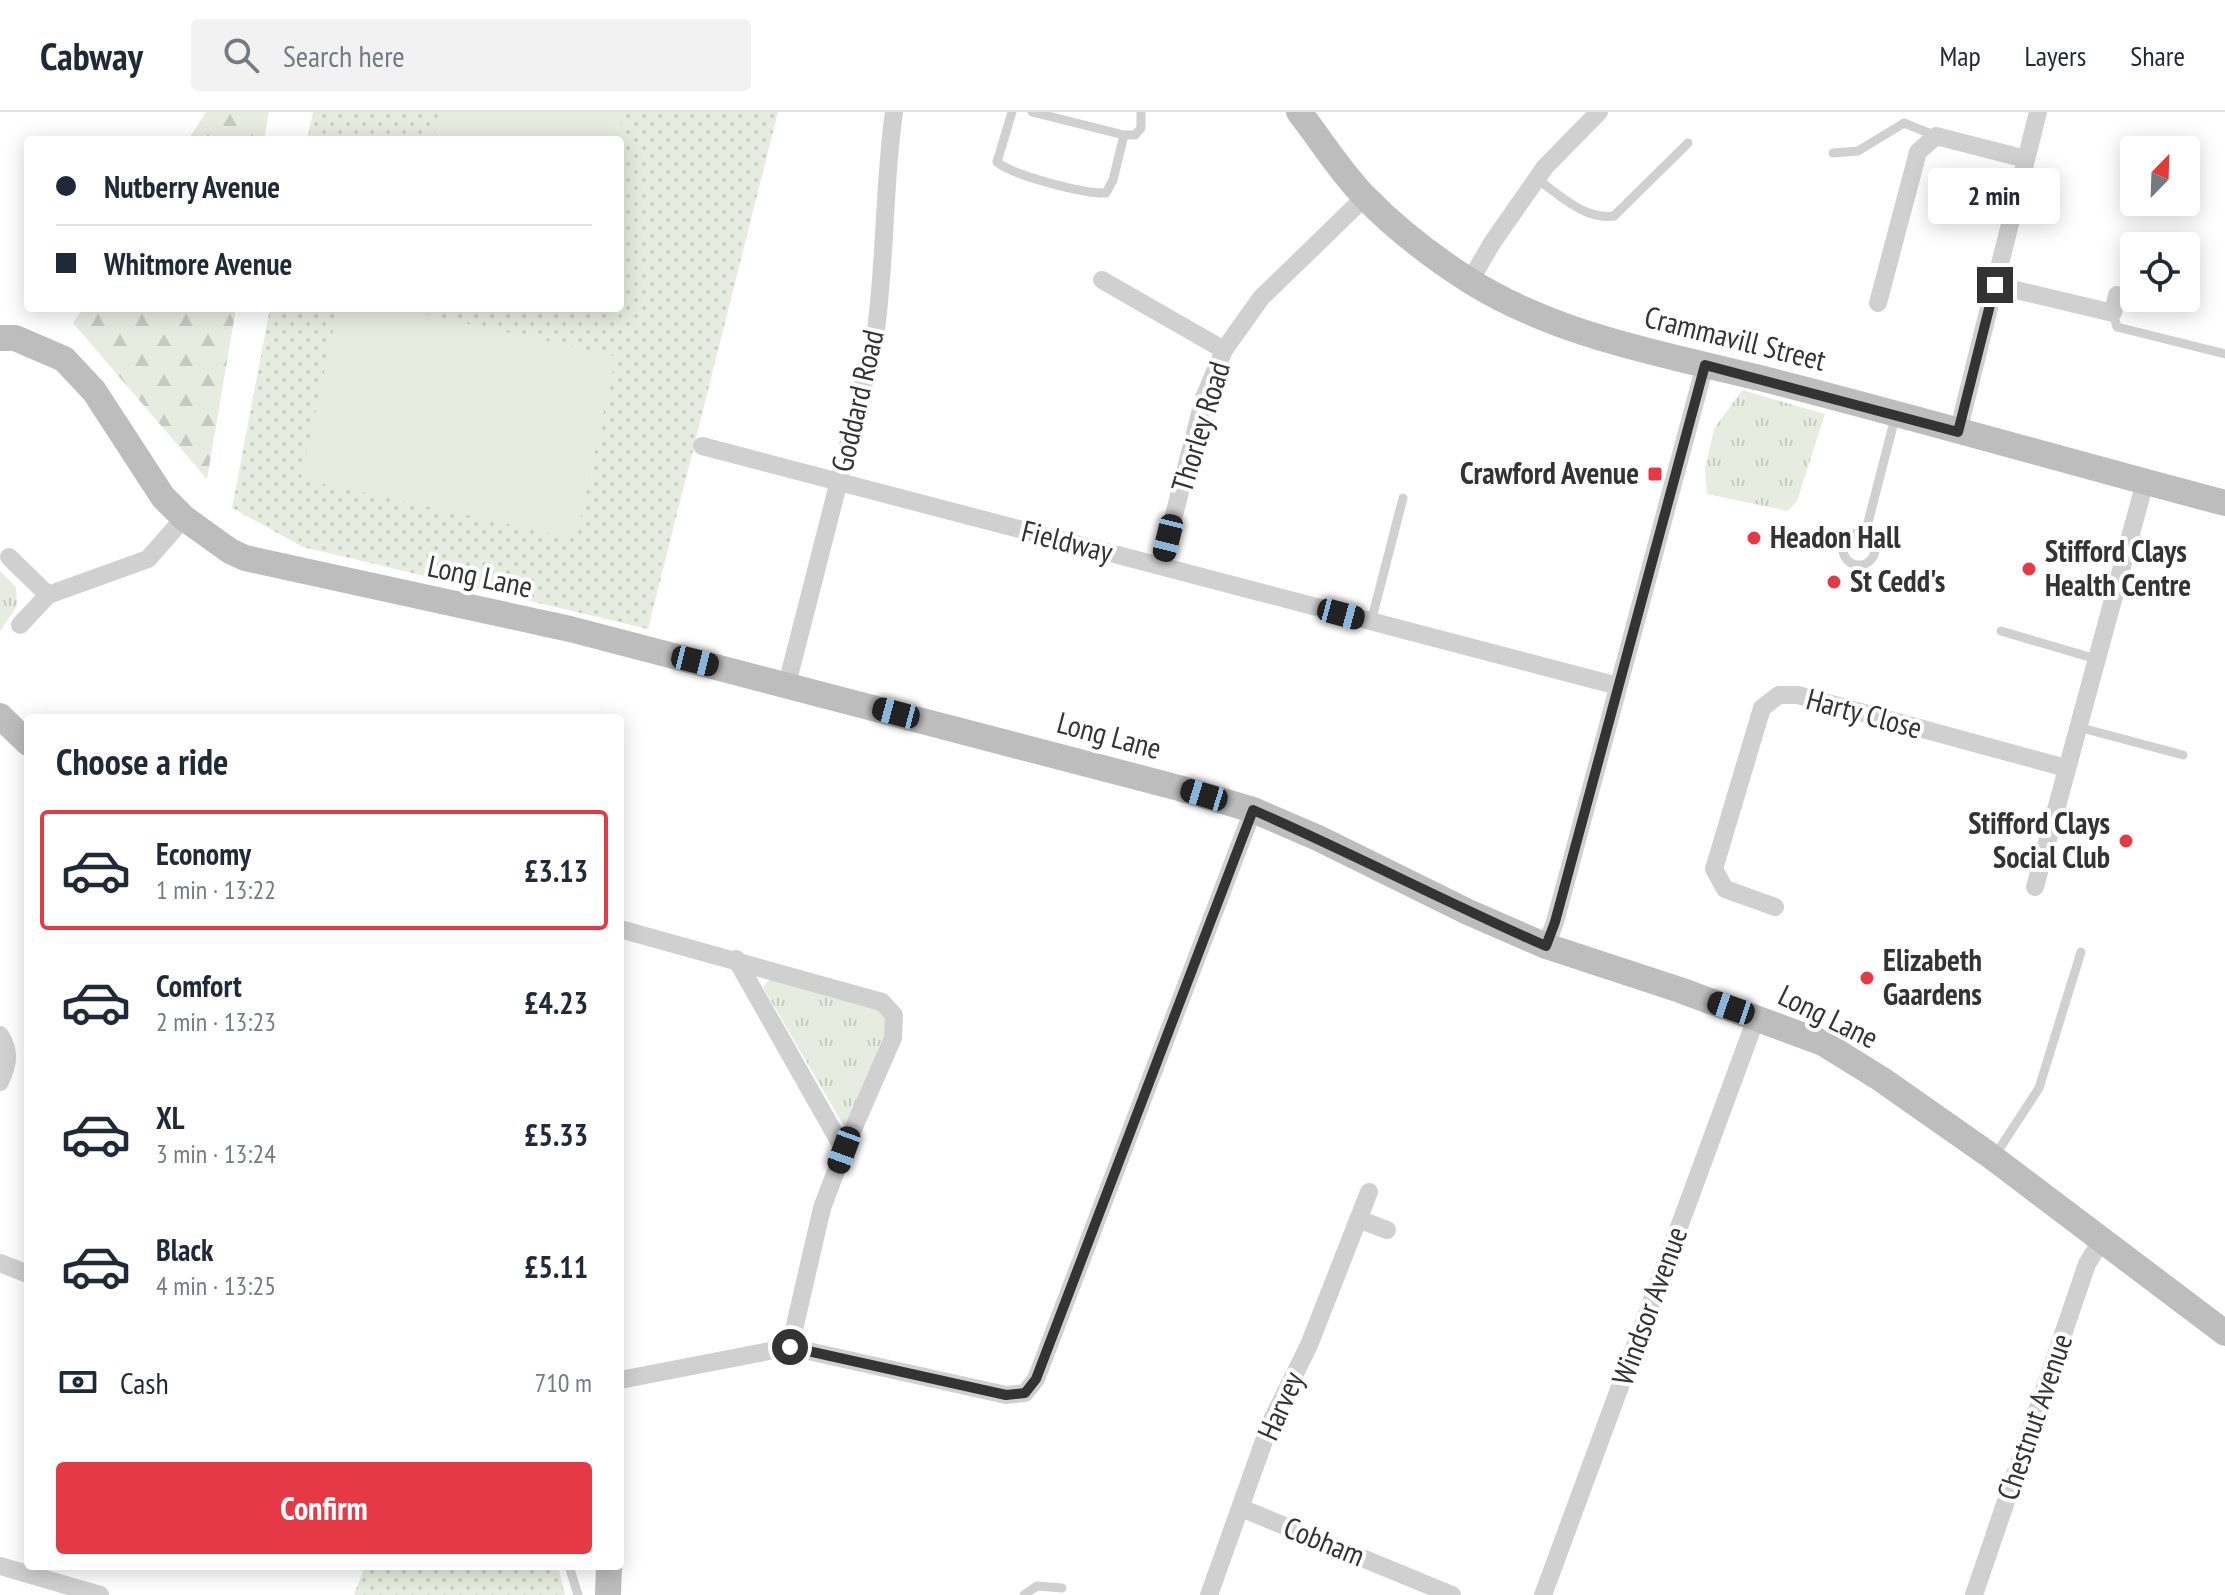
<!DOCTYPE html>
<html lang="en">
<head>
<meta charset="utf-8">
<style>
  body { margin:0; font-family:"PT Sans Narrow",sans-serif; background:#f2f2f3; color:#1f2937; height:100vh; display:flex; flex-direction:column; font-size:30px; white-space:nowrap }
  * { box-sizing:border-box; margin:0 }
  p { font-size:26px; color:#747a83 }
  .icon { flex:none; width:44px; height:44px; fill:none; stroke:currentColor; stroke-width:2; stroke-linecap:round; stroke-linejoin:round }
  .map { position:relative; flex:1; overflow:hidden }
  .panel { position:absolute; left:24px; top:602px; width:600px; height:856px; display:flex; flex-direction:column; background:#fff; border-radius:8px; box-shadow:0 4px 20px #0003 }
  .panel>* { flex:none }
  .hud { position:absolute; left:24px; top:24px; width:600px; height:176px; border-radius:8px; box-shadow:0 4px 20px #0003; display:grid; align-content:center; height:176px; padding:0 32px; background:#fff }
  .needle { width:52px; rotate:23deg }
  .fabs { position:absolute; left:2120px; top:24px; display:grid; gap:16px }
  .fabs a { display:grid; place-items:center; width:80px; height:80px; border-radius:8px; background:#fff; box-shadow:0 4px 20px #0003; font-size:40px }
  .end { position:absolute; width:36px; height:36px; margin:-18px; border:10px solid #333; background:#fff; box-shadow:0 0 0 4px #fff }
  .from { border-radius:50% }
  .bubble { position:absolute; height:56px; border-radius:8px; background:#fff; box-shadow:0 4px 20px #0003; font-size:26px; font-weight:600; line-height:56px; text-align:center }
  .car { position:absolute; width:24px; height:48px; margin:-24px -12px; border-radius:10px; box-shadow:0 0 6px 2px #0007; background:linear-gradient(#222 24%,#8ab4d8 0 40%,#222 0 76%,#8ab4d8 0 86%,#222 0) }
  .hud b { display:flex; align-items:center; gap:28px; height:76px; font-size:30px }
  .hud b+b { border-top:2px solid #e0e1e3 }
  .hud i { width:20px; height:20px; background:#1f2937 }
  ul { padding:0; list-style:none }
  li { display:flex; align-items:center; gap:24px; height:120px; margin:0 16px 12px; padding:0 16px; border:4px solid transparent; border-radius:8px }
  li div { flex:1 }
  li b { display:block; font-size:30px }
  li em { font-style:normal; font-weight:600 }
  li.current { border-color:#e63946 }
  li>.icon { width:72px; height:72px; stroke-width:1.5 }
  h2 { padding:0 32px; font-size:36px; line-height:96px }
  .pay { display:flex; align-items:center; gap:20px; height:88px; padding:0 32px; font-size:30px }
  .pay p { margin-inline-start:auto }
  .button { display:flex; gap:16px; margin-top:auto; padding:16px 32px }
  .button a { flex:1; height:92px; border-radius:8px; background:#e63946; color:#fff; font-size:32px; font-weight:600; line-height:92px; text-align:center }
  header { display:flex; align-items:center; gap:48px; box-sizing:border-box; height:112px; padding:0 40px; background:#fff; border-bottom:2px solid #e0e1e3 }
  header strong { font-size:38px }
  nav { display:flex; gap:44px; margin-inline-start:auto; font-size:28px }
  .search { width:560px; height:72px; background:#f2f2f3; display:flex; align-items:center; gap:20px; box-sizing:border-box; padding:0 28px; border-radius:8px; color:#747a83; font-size:30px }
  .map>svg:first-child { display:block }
</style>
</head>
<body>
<header>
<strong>Cabway</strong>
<div class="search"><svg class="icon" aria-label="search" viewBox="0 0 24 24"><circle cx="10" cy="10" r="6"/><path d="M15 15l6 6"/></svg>Search here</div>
<nav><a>Map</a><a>Layers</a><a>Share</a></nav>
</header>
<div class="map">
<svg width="2225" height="1483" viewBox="0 0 2225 1483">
  <defs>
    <pattern id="grass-tufts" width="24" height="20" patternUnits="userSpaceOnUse" patternTransform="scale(2)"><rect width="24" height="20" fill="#e6ecdf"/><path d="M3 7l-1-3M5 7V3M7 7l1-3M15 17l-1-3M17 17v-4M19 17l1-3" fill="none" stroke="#c6cbc0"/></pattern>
    <pattern id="forest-firs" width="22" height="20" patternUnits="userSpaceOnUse" patternTransform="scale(2)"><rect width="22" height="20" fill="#e6ecdf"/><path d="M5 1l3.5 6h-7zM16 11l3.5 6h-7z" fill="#c6cbc0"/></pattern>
    <pattern id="park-dots" width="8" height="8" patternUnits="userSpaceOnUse" patternTransform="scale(2)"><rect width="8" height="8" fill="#e6ecdf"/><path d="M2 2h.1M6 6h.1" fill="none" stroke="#c6cbc0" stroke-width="1.8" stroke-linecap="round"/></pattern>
  </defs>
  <rect width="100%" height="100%" fill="#fff"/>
  <!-- grass -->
  <g fill="url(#grass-tufts)">
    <polygon points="1742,278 1825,302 1797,389 1788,399 1707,382 1705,357 1714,317"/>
    <polygon points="0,459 16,475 17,494 0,519"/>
    <polygon points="773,863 874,890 889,912 845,1016 763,875"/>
  </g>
  <!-- forest -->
  <g fill="url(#forest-firs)">
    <polygon points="206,0 269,0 264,28 188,28"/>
    <polygon points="83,196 236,196 207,367 73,211"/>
  </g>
  <!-- park -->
  <g fill="url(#park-dots)">
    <polygon points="313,0 778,0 648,517 303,435 232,396 270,196 620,196 620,28 307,28"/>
    <polygon points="365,1454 558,1454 565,1483 354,1483"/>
  </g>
  <!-- garden -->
  <g fill="#e6ecdf">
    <polygon points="439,0 624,0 618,28 433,28"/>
    <polygon points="338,196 395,196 616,244 576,427 301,367"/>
  </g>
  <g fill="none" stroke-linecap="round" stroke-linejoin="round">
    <!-- lane -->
    <g stroke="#d0d0d0" stroke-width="9">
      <path d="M1012,0L997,50C1014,64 1085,82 1106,81L1113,68L1124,23"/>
      <polyline points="1032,0 1124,23 1135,23 1141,16 1141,0"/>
      <polyline points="1833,41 1858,39 1904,11 1936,24"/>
      <path d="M1537,67C1560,83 1584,108 1614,104L1688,31"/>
      <polyline points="2113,201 2117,215 2225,242"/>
      <circle cx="1859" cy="437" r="16"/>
      <polyline points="1865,422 1895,306"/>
      <polyline points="1371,510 1403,386"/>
      <polyline points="2001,519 2096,547"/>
      <polyline points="2078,615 2183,643"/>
      <polyline points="1994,1045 2039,976 2081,840"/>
      <polyline points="569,1454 578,1483"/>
      <polyline points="1024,1483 1037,1474 1062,1476"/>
    </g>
    <!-- street -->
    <g stroke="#d0d0d0" stroke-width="18">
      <polyline points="1102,168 1224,238"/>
      <polyline points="1470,169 1492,131 1545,55 1599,0"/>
      <polyline points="1995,173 2113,201 2117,183"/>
      <polyline points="1878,191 1918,40 1936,24 2026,47"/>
      <polyline points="1958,320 2038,0"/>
      <polyline points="702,334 1618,574"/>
      <polyline points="9,445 48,483 148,447 184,406"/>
      <polyline points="1161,454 1204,286 1224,238 1261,186 1365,85"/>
      <polyline points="20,513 48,483"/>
      <path d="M787,572L874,232C886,155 883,77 894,0"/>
      <polyline points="2035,775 2145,370"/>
      <polyline points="1775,795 1725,777 1714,757 1762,596 1779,583 1798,583 2066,656"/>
      <polyline points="620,817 882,890 894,903 893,926 844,1038 822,1096 790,1235"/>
      <polyline points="1546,834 1555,810 1705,253"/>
      <polyline points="736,847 844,1038"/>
      <path d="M0,923C11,941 8,952 0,970"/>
      <polyline points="1358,1107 1387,1118"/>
      <polyline points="0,1151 28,1162"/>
      <polyline points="620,1268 790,1235 1006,1283 1025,1281 1036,1267 1253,698"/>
      <polyline points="1241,1396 1452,1483"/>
      <polyline points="0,1454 100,1483"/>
      <polyline points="1209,1483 1270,1312 1309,1233 1369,1080"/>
      <polyline points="1543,1483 1757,904"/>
      <polyline points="1974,1483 2087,1152 2101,1129"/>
    </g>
    <!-- secondary -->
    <g stroke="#bdbdbd" stroke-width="26">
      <path d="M1299,0C1321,28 1341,61 1366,86C1396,117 1434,146 1470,169C1560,225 1667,243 1768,268C1921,307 2073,351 2225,391"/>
      <polyline points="0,226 15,226 64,247 94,279 163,385 184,406 230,439 245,446 570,517 1179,676 1253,698 1318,726 1468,800 1546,834 1680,878 1823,931 1881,967 1988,1042 2225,1221"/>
      <polyline points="0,604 28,631"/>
      <polyline points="608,1483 609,1454"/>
    </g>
  </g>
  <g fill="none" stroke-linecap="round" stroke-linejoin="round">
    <!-- route -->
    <path stroke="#333" stroke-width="10" d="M790,1235L1006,1283L1025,1281L1036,1267L1253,698C1352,741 1447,791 1546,834L1555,810L1705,253L1958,320L1995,173"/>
  </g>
  <!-- markers -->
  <g fill="#e63946" stroke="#fff" stroke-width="3">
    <rect x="1647" y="354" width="16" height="16" rx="4"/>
    <circle cx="1754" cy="426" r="8"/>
    <circle cx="2029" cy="457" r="8"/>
    <circle cx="1834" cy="470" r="8"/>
    <circle cx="2126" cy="729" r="8"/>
    <circle cx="1867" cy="866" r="8"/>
  </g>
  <g text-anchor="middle" stroke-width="8" stroke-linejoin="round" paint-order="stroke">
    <!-- street labels -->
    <g font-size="30" fill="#333" stroke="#fff">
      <text transform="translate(1735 227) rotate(14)" y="10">Crammavill Street</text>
      <text transform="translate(858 289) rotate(-77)" y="10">Goddard Road</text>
      <text transform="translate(1201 315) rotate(-73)" y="10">Thorley Road</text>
      <text transform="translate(1067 430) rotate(14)" y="10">Fieldway</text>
      <text transform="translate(480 465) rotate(12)" y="10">Long Lane</text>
      <text transform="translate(1864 602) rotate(15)" y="10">Harty Close</text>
      <text transform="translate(1109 624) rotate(15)" y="10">Long Lane</text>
      <text transform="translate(1828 905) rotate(26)" y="10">Long Lane</text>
      <text transform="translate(1650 1194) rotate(-70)" y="10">Windsor Avenue</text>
      <text transform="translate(1281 1294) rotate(-66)" y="10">Harvey</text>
      <text transform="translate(2035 1305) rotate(-71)" y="10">Chestnut Avenue</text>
      <text transform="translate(1324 1430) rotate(22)" y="10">Cobham</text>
    </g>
    <!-- poi labels -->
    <g font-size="30" font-weight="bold" fill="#333" stroke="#fff" text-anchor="start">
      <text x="1639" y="372" text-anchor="end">Crawford Avenue</text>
      <text x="1770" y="436">Headon Hall</text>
      <text x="2045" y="450">Stifford Clays<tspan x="2045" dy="34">Health Centre</tspan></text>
      <text x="1850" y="480">St Cedd's</text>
      <text x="2110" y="722" text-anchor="end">Stifford Clays<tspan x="2110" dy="34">Social Club</tspan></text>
      <text x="1883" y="859">Elizabeth<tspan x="1883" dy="34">Gaardens</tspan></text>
    </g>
  </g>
</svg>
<div class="fabs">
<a><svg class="needle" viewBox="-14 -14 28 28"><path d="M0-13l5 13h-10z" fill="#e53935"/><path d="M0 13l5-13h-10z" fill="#747a83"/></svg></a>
<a><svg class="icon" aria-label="locate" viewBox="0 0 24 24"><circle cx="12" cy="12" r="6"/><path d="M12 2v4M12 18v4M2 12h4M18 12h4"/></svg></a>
</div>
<i class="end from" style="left:790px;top:1235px"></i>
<i class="end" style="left:1995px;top:173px"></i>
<div class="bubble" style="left:1928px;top:56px;width:132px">2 min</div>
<i class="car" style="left:1168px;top:426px;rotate:194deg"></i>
<i class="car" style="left:1341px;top:502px;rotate:105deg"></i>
<i class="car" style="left:695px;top:549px;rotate:104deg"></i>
<i class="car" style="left:896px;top:601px;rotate:285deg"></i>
<i class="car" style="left:1204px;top:683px;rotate:287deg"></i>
<i class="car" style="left:1731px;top:896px;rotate:289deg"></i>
<i class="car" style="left:844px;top:1038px;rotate:200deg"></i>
<div class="hud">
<b><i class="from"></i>Nutberry Avenue</b>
<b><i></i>Whitmore Avenue</b>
</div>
<section class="panel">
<h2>Choose a ride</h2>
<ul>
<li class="current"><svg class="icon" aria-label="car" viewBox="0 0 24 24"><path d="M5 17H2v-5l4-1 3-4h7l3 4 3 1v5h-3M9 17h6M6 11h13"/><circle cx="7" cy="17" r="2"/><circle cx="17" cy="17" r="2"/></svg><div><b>Economy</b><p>1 min · 13:22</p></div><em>£3.13</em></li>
<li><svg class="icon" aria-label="car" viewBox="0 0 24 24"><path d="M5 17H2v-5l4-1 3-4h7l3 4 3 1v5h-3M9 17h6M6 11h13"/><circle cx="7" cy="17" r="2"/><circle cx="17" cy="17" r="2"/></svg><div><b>Comfort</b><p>2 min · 13:23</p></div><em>£4.23</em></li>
<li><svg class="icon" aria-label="car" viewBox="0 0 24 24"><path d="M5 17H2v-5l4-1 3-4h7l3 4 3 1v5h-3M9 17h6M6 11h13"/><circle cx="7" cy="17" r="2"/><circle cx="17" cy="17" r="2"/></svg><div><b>XL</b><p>3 min · 13:24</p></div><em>£5.33</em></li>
<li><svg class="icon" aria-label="car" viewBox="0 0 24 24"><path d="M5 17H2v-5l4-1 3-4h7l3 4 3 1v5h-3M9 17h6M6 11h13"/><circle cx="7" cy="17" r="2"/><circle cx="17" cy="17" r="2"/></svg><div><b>Black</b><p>4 min · 13:25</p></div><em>£5.11</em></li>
</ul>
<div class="pay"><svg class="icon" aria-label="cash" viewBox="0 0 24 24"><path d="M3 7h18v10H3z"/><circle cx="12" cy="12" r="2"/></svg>Cash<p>710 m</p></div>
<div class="button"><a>Confirm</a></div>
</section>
</div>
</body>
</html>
